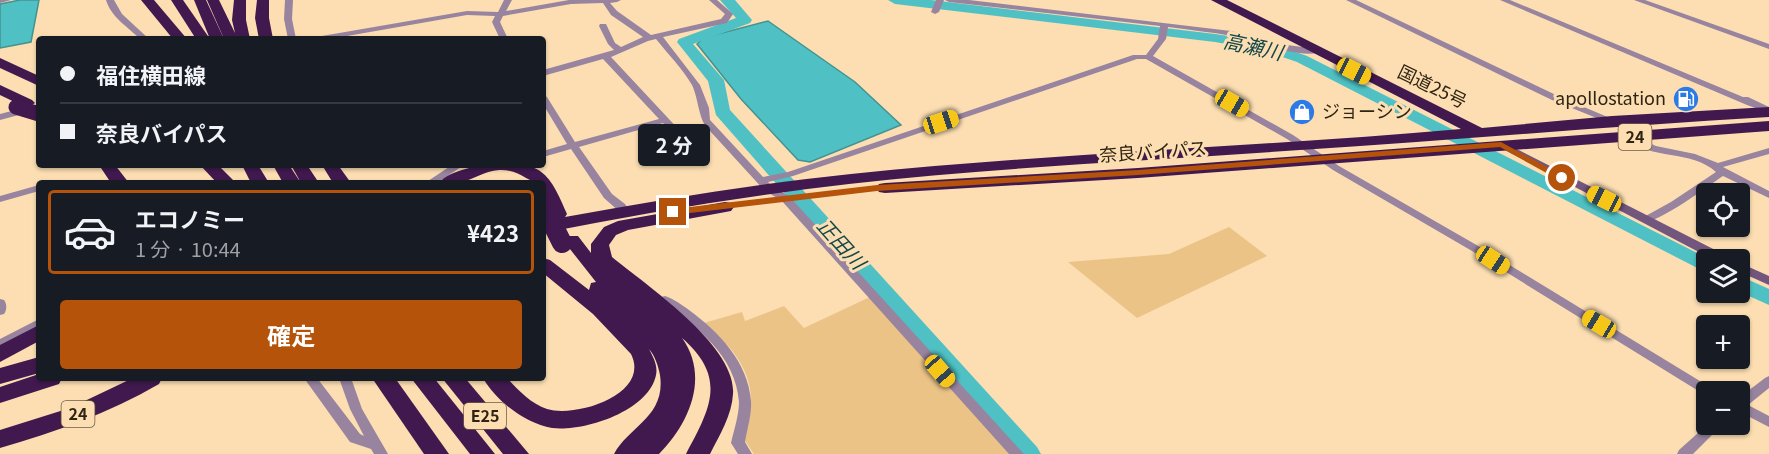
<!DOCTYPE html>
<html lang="ja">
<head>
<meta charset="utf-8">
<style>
  body { margin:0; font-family:Georgia,"Noto Sans JP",serif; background:#242831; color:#f1f3f6; height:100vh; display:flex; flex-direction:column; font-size:22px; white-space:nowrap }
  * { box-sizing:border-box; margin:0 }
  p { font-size:20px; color:#9ea1a6 }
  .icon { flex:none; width:33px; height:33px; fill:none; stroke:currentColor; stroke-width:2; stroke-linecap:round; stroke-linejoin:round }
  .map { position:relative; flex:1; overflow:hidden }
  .panel { position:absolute; left:36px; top:180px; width:510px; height:201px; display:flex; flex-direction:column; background:#171b24; border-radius:6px; box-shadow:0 2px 4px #0004 }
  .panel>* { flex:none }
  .top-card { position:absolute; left:36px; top:36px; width:510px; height:132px; border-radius:6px; box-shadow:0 2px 4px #0004; display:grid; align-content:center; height:132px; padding:0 24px; background:#171b24 }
  .buttons { position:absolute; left:1696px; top:183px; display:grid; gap:12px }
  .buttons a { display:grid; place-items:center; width:54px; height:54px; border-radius:6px; background:#171b24; box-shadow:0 2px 4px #0004; font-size:30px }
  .end { position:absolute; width:27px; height:27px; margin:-14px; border:8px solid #b45309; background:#fff; box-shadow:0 0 0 3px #fff }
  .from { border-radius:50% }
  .bubble { position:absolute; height:42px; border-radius:6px; background:#171b24; box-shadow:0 2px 4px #0004; font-size:20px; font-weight:700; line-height:42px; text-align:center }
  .car { position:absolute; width:18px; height:36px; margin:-18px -9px; border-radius:8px; box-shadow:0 0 4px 2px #0007; background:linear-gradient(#f5c518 24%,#345 0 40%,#f5c518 0 76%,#345 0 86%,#f5c518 0) }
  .top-card b { display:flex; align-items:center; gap:21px; height:57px; font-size:22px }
  .top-card b+b { border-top:2px solid #363941 }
  .top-card i { width:15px; height:15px; background:#f1f3f6 }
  ul { padding:10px 0 0; list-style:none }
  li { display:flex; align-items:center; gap:18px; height:84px; margin:0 12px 9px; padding:0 12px; border:3px solid transparent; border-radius:6px }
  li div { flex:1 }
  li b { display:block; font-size:22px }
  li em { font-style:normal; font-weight:700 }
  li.active { border-color:#b45309 }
  li>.icon { width:54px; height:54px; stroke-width:1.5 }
  .button { display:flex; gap:12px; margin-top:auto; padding:12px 24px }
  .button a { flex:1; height:69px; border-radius:6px; background:#b45309; color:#fff; font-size:24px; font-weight:700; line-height:69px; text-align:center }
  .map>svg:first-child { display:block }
</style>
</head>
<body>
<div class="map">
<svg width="1769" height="454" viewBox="0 0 1769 454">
  <rect width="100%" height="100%" fill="#fcdeb2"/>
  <!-- green -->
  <g fill="#ebc387">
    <polygon points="1229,227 1267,256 1137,318 1068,262 1169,254"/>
    <path d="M872,296L1014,454H754L744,439C746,427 751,414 751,402C752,368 728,343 704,323L742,312L745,321L784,306L804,328Z"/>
  </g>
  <!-- water -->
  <g fill="#4fc1c4" stroke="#45928f" stroke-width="1.5">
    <polygon points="20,0 39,0 31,42 0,48 0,4"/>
    <polygon points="768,21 855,82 901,125 810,162 798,160 741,99 697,44 703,38"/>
  </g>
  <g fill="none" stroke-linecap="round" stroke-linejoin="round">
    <!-- river -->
    <g fill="#4fc1c4" fill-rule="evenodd">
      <polygon points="720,0 735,0 752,20 750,23 693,44 724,80 730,110 1037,447 1041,454 1013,454 716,115 708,81 677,42 679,39 736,18"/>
      <polygon points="888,0 931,0 1215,34 1268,42 1307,56 1711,260 1707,260 1707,273 1297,62 1265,51 1215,42 895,4"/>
      <polygon points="1740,276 1769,289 1769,305 1740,292"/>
    </g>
    <!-- street -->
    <g fill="#98849f" fill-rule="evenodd">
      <polygon points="0,0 11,0 0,3"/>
      <path d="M106,0H114L122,14L149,39H140C128,27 111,17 106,0Z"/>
      <polygon points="285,0 293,0 292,19 296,39 288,39 284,19"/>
      <path d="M504,0H512L506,11L569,0H621L617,2L610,3L617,11L651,35L721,19L725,14L709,0H717L733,14L727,23L663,37L700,85L709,108L710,120L763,177L788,172L1133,55H1146L1158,39L1160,26L949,2L945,0H969L1231,31L1287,45L1318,49V53C1290,57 1259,41 1232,36C1211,32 1189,30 1168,27L1166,39L1153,56L1293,135L1339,166L1480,247L1713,389L1715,392H1707V396L1705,395L1472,251L1333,170L1287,139L1146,59H1137L793,176L768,182L773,187L789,196L1024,454H1009L781,200L765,191L710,131L680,139L677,138L663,123L579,147L612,194L625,204L630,211L625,214L621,213L604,198L571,149L543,157V151L567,144L543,104V94L547,97L575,142L659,119L603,59L543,76V70L614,50L608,44L599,26L600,24H606L615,43L621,47L643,37L611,15L603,3L571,4L503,16L500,22L508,39H500L492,22L495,16L467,15L330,39H312L316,37L467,11L498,12ZM656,39C668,54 682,68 692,85C698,97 699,119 706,126L682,133L611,57L648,41Z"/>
      <polygon points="936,0 944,0 939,12 935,14 931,12"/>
      <polygon points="1346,0 1356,0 1558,96 1617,121 1612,124 1609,123 1552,100"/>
      <polygon points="1500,0 1510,0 1743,97 1748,97 1769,107 1769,113 1747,105"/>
      <polygon points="1634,0 1645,0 1769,44 1769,49"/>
      <polygon points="27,107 30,108 31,110 30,112 0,120 0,114"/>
      <path d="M1631,135L1656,146L1695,154L1718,163L1769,148V154L1723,167L1769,191V198L1723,176C1708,186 1658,224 1642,222L1641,220L1642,218L1671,202L1716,172C1691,149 1651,161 1626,138Z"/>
      <polygon points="452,165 464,165 437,183 425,183"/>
      <polygon points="39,185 39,191 0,202 0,196"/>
      <path d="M665,296C674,299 682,305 689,310C719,332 748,362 751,401C752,414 747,429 745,442L752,454H738L731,443C734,430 739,415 739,402C736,356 696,325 661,303L659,300L661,297Z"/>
      <path d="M0,299L4,300C7,304 7,310 4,314L0,315Z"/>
      <polygon points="39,319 39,328 0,348 0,339"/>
      <polygon points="1769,376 1769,388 1748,405 1769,416 1769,427 1740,412 1740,397 1765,378"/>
      <polygon points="304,378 317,378 360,434 364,436 350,409 339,378 351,378 362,409 388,454 374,454 371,449 350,442"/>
      <polygon points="1708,424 1723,424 1693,454 1677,454 1679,450"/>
    </g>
    <!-- secondary -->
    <g fill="#73567d" fill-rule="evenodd">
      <polygon points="1501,141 1729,257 1731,260 1714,260 1497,146 1496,144"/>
      <polygon points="1740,263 1769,276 1769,285 1740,272"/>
    </g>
    <!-- highway -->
    <g fill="#42194f" fill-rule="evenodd">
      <polygon points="141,0 154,0 187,39 173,39"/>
      <polygon points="171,0 183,0 210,39 196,39"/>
      <polygon points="194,0 206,0 224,39 210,39"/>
      <polygon points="207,0 219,0 235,33 232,20 234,0 246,0 246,20 250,39 224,39"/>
      <polygon points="257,0 269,0 269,18 273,39 259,39 255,18"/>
      <path d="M1211,0H1227L1482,128L1612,116L1769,107V117C1612,126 1456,140 1300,150C1149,161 998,167 849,184C746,196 644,213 543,233V221L556,219L552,218L543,201V183C526,183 521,169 499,170C484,171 473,180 459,183C453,184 445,183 439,183C454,164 523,157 540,171C554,181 560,199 567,214L565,217C659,200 755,184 851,174C1054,153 1258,147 1461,129Z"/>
      <polygon points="0,58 39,76 39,86 0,68"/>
      <polygon points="0,85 32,100 35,103 27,108 0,95"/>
      <polygon points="1769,121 1769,131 1138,178 885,193 879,192 876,188 879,184 885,183 1138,168"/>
      <polygon points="99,165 115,165 129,183 111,183"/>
      <polygon points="200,165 218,165 236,183 217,183"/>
      <polygon points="242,165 258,165 269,183 251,183"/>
      <polygon points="273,165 289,165 301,183 283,183"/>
      <polygon points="291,165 307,165 319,183 301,183"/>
      <polygon points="322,165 338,165 351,183 333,183"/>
      <path d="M725,202L731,203L734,207L731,211L628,230L616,235L609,245L612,257C646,285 737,346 733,394C732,415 719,436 710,454H686C710,409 728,378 682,338C710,377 689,424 659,454H614C629,426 666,417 660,375C658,365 655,356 649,349C653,357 658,365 656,375C649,411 584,432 552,428C525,423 497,402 483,378H507C518,390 531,404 547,409C577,418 651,394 631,354L593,314L543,273V258L550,260L589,290L591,283L596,282L566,244L563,240L566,236H578L591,253V244L604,227L618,221Z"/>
      <polygon points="39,325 39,341 0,362 0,345"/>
      <polygon points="39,357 39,373 0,384 0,368"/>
      <polygon points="39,374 39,378 62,378 59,384 0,403 0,387"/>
      <path d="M133,378H162L159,384C109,413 56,432 0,448V430L70,408Z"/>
      <polygon points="372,378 395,378 449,454 424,454"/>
      <polygon points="411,378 434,378 495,454 470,454"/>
      <polygon points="442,378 465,378 529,454 503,454"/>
    </g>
    <!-- highway-bridge-far1 -->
    <polyline stroke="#42194f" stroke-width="15" points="16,107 39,114"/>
    <!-- highway-bridge -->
    <polyline stroke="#42194f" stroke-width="20" points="548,215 562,243"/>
  </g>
  <!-- route -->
  <polygon fill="#b45309" points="1501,142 1567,178 1559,180 1500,147 1138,175 877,191 673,215 668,212 673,209 877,185 1138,170"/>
  <!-- icons -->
  <defs>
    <g id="fuel-disc" transform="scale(1.35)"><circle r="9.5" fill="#2b7be6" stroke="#fcdeb2"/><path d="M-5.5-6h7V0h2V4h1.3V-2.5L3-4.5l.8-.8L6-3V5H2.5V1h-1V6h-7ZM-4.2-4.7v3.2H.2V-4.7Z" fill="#fff"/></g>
    <g id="shop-disc" transform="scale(1.35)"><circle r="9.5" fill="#2b7be6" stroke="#fcdeb2"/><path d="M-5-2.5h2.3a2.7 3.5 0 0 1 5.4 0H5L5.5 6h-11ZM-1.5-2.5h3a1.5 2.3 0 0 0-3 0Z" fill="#fff"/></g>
  </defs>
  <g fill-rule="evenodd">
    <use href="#fuel-disc" x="1686" y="99"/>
    <use href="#shop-disc" x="1302" y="112"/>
  </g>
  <g text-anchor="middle" stroke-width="6" stroke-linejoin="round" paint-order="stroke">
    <!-- shield labels -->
    <g fill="#fcdeb2" stroke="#6c5c43" stroke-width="1.5">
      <rect x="1618.5" y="124" width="33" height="26" rx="4.5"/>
      <rect x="61.5" y="401" width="33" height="26" rx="4.5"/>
      <rect x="464" y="403" width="42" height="26" rx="4.5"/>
    </g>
    <g font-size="16" font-weight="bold" fill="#2f2413">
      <text x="1635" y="143">24</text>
      <text x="78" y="420">24</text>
      <text x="485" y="422">E25</text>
    </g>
    <!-- street labels -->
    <g font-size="18" fill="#2f2413" stroke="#fcdeb2">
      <text transform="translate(1432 87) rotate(26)" y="6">国道25号</text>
      <text transform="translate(1153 152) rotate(-4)" y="6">奈良バイパス</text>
    </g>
    <!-- poi labels -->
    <g font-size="18" fill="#2f2413" stroke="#fcdeb2" text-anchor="end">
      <text x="1666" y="105">apollostation</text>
      <text x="1322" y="118" text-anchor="start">ジョーシン</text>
    </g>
    <!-- water labels -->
    <g font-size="20" font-style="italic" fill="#134748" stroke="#fcdeb2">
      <text transform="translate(1253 47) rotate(12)" y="7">高瀬川</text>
      <text transform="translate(841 244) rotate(48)" y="7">正田川</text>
    </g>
  </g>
</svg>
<div class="buttons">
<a><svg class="icon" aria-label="locate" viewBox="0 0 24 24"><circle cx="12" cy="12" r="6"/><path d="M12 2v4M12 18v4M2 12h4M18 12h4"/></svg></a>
<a><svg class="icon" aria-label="layers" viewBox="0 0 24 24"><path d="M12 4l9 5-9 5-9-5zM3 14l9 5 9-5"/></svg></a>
<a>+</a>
<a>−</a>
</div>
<i class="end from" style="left:1562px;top:178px"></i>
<i class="end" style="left:673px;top:212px"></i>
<div class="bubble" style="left:638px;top:124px;width:72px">2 分</div>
<i class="car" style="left:1354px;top:71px;rotate:117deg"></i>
<i class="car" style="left:1232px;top:103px;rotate:120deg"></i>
<i class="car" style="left:941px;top:122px;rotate:72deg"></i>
<i class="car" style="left:1604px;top:199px;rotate:296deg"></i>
<i class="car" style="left:1493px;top:260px;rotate:123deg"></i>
<i class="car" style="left:1599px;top:324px;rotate:301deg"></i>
<i class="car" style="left:940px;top:371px;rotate:139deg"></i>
<div class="top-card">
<b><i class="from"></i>福住横田線</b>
<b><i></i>奈良バイパス</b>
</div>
<section class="panel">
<ul>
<li class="active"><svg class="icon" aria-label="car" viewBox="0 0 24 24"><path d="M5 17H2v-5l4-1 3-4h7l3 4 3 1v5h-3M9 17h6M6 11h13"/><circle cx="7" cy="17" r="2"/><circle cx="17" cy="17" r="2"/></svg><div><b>エコノミー</b><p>1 分 · 10:44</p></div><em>¥423</em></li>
</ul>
<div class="button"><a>確定</a></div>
</section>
</div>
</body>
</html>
